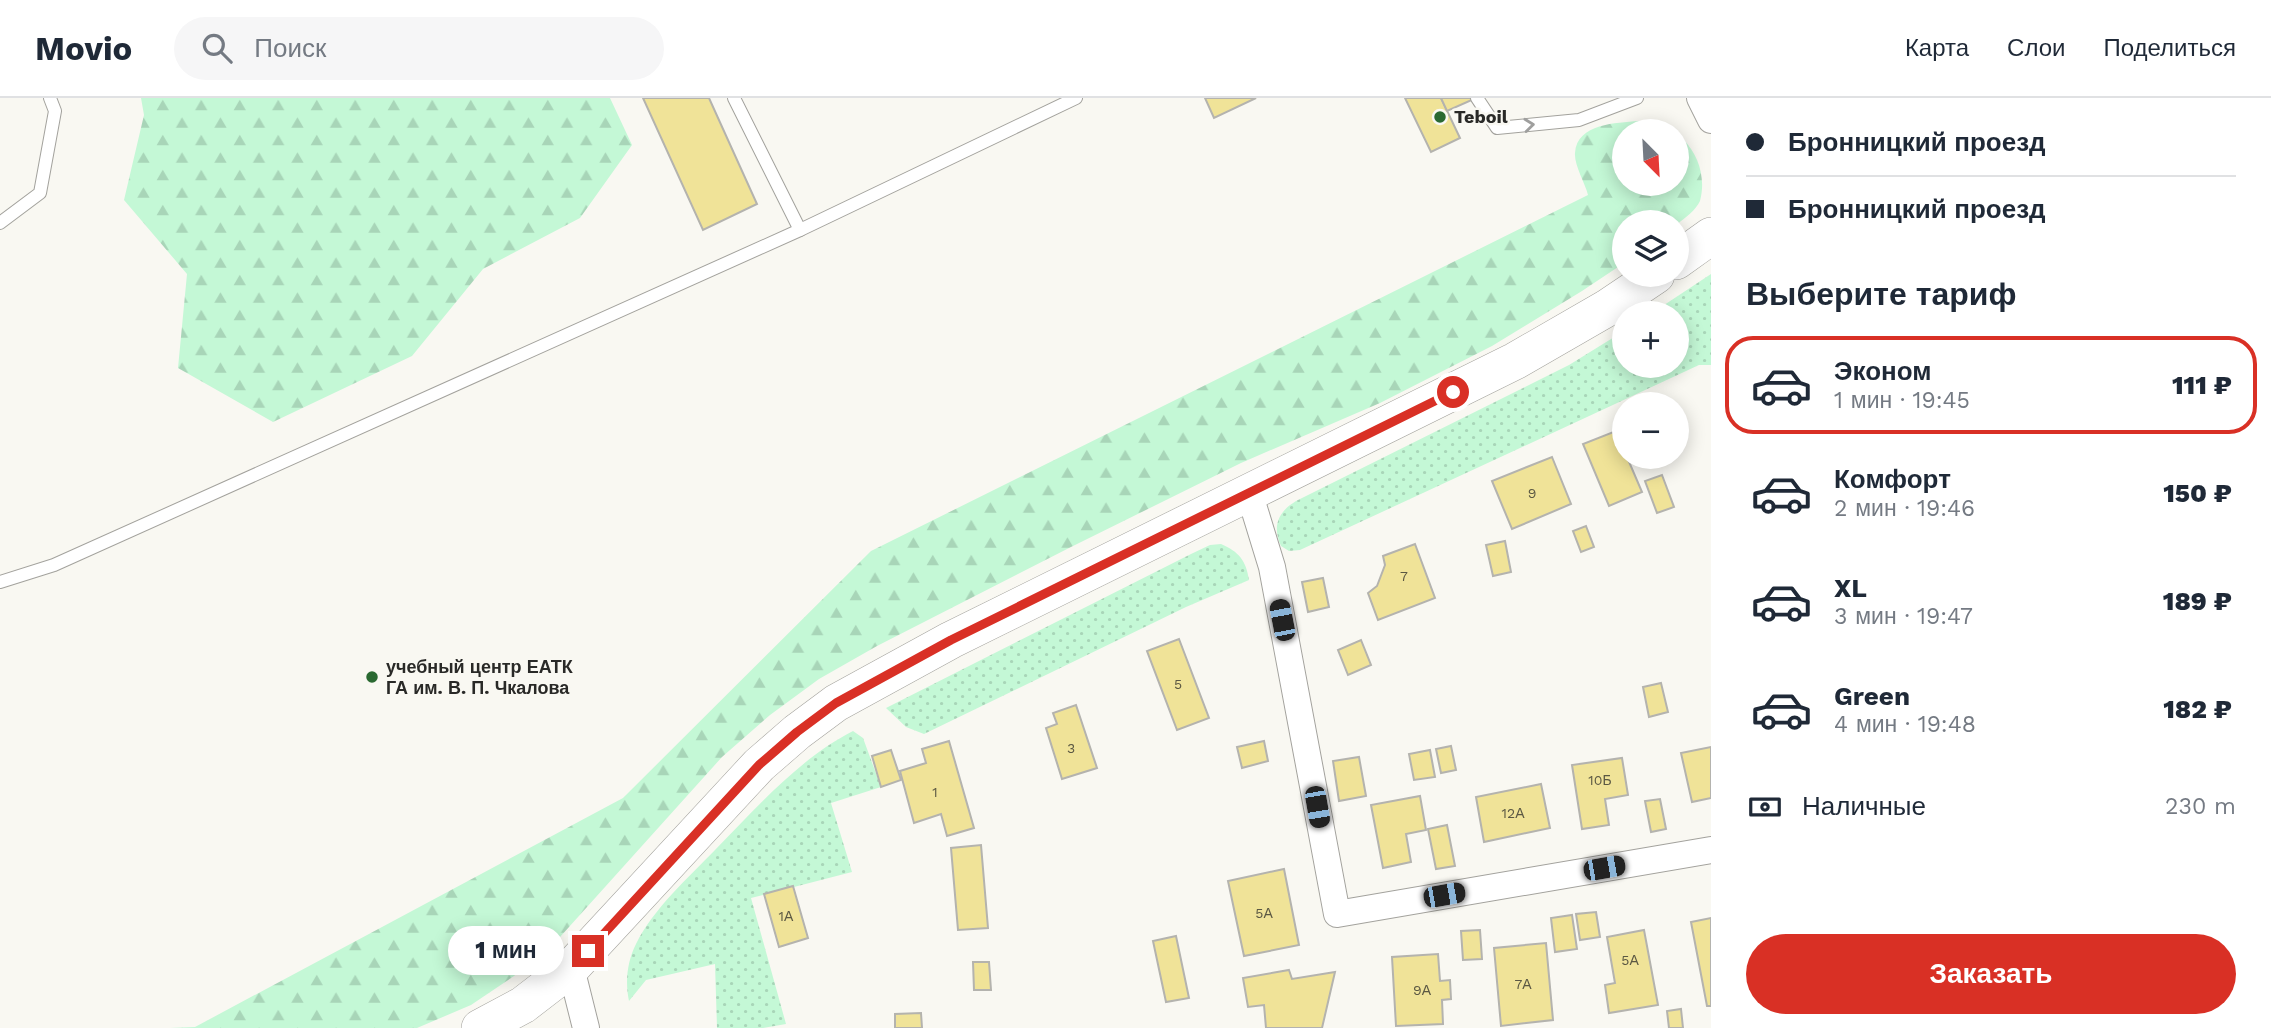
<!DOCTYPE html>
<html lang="ru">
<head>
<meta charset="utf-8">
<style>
  body { margin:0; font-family:"Work Sans",sans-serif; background:#f6f6f7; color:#1f2937; height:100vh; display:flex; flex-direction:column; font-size:26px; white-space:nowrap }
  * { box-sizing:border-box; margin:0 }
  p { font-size:23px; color:#747a83 }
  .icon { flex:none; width:38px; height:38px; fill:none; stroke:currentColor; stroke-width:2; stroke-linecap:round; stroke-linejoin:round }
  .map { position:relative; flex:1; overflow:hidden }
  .drawer { display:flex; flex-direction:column; background:#fff; width:560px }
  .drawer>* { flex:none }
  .hud { display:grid; align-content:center; height:154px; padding:0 35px; background:#fff }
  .needle { width:46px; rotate:156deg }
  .controls { position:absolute; left:1612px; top:21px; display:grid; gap:14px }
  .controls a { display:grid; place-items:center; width:77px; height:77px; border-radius:50%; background:#fff; box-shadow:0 4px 18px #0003; font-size:35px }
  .end { position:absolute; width:32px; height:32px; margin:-16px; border:9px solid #d93025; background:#fff; box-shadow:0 0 0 4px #fff }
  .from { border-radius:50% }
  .bubble { position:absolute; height:49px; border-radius:24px; background:#fff; box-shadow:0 4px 18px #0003; font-size:23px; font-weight:800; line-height:49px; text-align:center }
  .car { position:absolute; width:21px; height:42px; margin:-21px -10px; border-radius:9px; box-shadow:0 0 5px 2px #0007; background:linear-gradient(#222 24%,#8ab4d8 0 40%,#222 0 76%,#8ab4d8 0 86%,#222 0) }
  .hud b { display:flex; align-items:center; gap:24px; height:66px; font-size:26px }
  .hud b+b { border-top:2px solid #e0e1e3 }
  .hud i { width:18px; height:18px; background:#1f2937 }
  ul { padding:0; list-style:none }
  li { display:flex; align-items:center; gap:21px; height:98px; margin:0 14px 10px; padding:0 21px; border:4px solid transparent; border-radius:28px }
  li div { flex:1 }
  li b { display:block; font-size:26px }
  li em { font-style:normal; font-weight:800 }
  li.active { border-color:#d93025 }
  li>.icon { width:63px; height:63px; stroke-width:1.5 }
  h2 { padding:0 35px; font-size:32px; line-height:84px }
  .pay { display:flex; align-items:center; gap:18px; height:77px; padding:0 35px; font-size:26px }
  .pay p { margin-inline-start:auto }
  .cta { display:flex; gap:14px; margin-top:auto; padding:14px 35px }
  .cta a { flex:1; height:80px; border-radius:42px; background:#d93025; color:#fff; font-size:28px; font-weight:800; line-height:80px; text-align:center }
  header { display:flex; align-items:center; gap:42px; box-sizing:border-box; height:98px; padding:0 35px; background:#fff; border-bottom:2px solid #e0e1e3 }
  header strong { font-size:33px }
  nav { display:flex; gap:38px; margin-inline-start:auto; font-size:24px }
  .search { width:490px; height:63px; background:#f6f6f7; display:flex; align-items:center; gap:18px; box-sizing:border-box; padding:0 24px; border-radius:38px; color:#747a83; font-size:26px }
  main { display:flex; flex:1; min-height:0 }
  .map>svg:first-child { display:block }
</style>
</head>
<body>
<header>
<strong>Movio</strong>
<div class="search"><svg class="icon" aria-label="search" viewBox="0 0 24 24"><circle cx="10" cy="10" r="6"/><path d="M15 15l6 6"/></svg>Поиск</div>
<nav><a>Карта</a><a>Слои</a><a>Поделиться</a></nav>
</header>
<main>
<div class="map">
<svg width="1711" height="930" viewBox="0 0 1711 930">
  <defs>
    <pattern id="grass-dots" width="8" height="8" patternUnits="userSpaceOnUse" patternTransform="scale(1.75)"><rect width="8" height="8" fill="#c4f8d6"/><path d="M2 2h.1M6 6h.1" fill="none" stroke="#a8d5b8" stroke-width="1.8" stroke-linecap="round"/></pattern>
    <pattern id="forest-firs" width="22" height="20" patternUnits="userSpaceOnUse" patternTransform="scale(1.75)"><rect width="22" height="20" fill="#c4f8d6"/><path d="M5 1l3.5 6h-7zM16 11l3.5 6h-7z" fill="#a8d5b8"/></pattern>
  </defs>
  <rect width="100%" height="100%" fill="#f9f8f2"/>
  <!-- grass -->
  <g fill="url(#grass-dots)">
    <path d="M1711,176V267H1699L1300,452L1289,453L1281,448C1272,428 1278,414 1296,403L1569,267L1624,233V268H1676V215H1652Z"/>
    <path d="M1221,446C1239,454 1246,462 1249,482L1186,509L924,636L906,629L886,610L1191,456L1210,447Z"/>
    <path d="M853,633L863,640L881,689L831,705L852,774L751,800L786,926L763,930H717L715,866L646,882L629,903C625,884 627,864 636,846C654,810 688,780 715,752C757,709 800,660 853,633Z"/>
  </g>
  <!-- forest -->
  <g fill="url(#forest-firs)" fill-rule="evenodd">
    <polygon points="141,0 610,0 632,47 580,120 483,171 412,258 273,324 178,270 187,176 124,102 144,17"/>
    <path d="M1638,23C1678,22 1711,61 1700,103C1696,112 1685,120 1677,126L1624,124V165L1582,193L1492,248L1380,305L1241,365L1071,449L877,548L819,581L770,617L722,659L560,839L514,878L471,907L417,930H170L195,929L623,700L871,453L1588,97C1585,85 1574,67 1575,55C1577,25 1617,25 1638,23ZM1624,33H1676V86H1624Z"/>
  </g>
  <!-- building -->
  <g fill="#f0e398" stroke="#b4b3ae" stroke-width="2">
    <polygon points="643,0 709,0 757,106 703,132"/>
    <polygon points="1205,0 1256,0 1214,20"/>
    <polygon points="1405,0 1441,0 1460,40 1431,54"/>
    <polygon points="1441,0 1476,0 1447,13"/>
    <polygon points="1616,333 1624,352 1624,359 1627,359 1642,394 1609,408 1583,346"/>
    <polygon points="1552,359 1571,406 1512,431 1492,383"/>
    <polygon points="1662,377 1674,409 1657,415 1645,383"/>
    <polygon points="1586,428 1594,449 1581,454 1573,433"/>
    <polygon points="1505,443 1511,474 1493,478 1486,447"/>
    <polygon points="1415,446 1435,500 1378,522 1368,495 1377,488 1385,467 1383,458"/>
    <polygon points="1323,480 1329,509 1308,514 1302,484"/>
    <polygon points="1179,541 1209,620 1177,632 1147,553"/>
    <polygon points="1361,542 1371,567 1348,577 1338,552"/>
    <polygon points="1661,585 1668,614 1649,619 1643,589"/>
    <polygon points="1076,607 1097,670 1062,681 1046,630 1057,626 1053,615"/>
    <polygon points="949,643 974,730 947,738 941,716 914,725 900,673 926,665 922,651"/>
    <polygon points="1264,643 1268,663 1242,670 1237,649"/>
    <polygon points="1451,648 1456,672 1441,675 1436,651"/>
    <polygon points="1711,649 1711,700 1692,704 1681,655"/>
    <polygon points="891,652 901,682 881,689 872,658"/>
    <polygon points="1430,652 1435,679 1414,682 1409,656"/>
    <polygon points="1359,659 1366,698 1339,703 1333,663"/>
    <polygon points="1622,660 1628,697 1605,701 1609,727 1582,731 1572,667"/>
    <polygon points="1541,686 1550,730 1484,744 1476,699"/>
    <polygon points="1420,698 1426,732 1406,736 1411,764 1383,770 1371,707"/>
    <polygon points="1660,701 1666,731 1651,734 1645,703"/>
    <polygon points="1447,727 1455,768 1436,771 1428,731"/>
    <polygon points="981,747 988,830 958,832 951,750"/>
    <polygon points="1284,771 1299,847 1244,858 1228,783"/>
    <polygon points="793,788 808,840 779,849 764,796"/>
    <polygon points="1596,814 1600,839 1580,842 1576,816"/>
    <polygon points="1572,817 1577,851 1555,854 1551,820"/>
    <polygon points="1711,820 1711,908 1707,908 1691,824"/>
    <polygon points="1480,832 1482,861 1463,862 1461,833"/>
    <polygon points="1644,832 1658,907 1609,915 1605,887 1615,885 1607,839"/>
    <polygon points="1176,838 1189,900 1166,904 1153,843"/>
    <polygon points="1546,845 1553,922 1501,928 1494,850"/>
    <polygon points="1438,856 1440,883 1450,882 1451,901 1442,902 1443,926 1396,928 1392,859"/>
    <polygon points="973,864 989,864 991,892 974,892"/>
    <polygon points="1289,872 1292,881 1335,874 1322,930 1266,930 1264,907 1248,909 1243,880"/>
    <polygon points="1681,911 1683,930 1669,930 1667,913"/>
    <polygon points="921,915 922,930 895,930 895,916"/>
  </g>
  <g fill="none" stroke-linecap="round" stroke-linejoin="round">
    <!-- service casing -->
    <g stroke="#a3a29d" stroke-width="14">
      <g id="service">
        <polyline points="734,0 800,132"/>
        <polyline points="1477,0 1497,30 1579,22 1637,0"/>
        <polyline points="0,125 40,95 55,13 50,0"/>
        <polyline points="0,484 54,467 800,132 1076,0"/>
      </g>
    </g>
    <!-- minor casing -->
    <g stroke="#a3a29d" stroke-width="28">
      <g id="minor">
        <polyline points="1700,0 1711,22"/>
        <polyline points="1249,394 1272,469 1337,816 1711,752"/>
        <polyline points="571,870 586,930"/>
      </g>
    </g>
    <!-- secondary casing -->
    <g stroke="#a3a29d" stroke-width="38">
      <g id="secondary">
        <polyline points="1676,163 1711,138"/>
        <polyline points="480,930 523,907 571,870 759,667 797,634 836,605 951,542 1515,263 1607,210 1656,177"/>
      </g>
    </g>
    <!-- service -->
    <use href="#service" stroke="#fff" stroke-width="12"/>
    <!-- minor -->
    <use href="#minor" stroke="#fff" stroke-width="26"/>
    <!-- secondary -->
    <use href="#secondary" stroke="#fff" stroke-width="37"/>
  </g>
  <!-- one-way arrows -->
  <defs><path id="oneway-chevron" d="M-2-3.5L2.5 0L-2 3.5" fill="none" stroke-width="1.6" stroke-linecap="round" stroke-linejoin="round" transform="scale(1.75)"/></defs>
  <use stroke="#9f9f9e" href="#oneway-chevron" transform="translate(1529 27) rotate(-6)"/>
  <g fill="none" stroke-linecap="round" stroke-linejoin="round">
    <!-- route -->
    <polyline stroke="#d93025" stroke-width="9" points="588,853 759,667 797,634 836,605 951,542 1453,294"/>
  </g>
  <!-- markers -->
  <g fill="#2a6931" stroke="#f9f8f2" stroke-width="2.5">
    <circle cx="1440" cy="19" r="7"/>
    <circle cx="372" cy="579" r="7"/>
  </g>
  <g text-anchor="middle" stroke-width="5" stroke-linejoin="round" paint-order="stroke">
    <!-- number labels -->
    <g font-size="14" fill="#5b5843">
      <text x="1532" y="400">9</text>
      <text x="1404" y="483">7</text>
      <text x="1178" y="591">5</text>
      <text x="1071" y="655">3</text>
      <text x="1600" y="687">10Б</text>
      <text x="935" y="699">1</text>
      <text x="1513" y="720">12А</text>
      <text x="1264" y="820">5А</text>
      <text x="786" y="823">1А</text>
      <text x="1630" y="867">5А</text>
      <text x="1523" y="891">7А</text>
      <text x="1422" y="897">9А</text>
    </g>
    <!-- poi labels -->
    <g font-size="18" font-weight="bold" fill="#292927" stroke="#f9f8f2" text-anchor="start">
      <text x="1454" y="25">Teboil</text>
      <text x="386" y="575">учебный центр ЕАТК<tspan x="386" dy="21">ГА им. В. П. Чкалова</tspan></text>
    </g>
  </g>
</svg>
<div class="controls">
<a><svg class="needle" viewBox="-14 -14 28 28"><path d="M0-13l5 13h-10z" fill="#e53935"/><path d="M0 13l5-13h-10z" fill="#747a83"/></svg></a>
<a><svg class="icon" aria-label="layers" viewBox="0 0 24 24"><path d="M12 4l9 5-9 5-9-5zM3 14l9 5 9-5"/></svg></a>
<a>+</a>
<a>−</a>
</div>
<i class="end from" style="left:1453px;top:294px"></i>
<i class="end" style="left:588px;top:853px"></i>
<div class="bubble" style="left:448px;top:828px;width:116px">1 мин</div>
<i class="car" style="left:1282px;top:522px;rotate:349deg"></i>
<i class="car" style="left:1317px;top:709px;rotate:170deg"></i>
<i class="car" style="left:1604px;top:770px;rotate:80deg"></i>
<i class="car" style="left:1444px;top:797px;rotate:80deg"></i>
</div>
<section class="drawer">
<div class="hud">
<b><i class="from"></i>Бронницкий проезд</b>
<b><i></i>Бронницкий проезд</b>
</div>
<h2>Выберите тариф</h2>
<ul>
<li class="active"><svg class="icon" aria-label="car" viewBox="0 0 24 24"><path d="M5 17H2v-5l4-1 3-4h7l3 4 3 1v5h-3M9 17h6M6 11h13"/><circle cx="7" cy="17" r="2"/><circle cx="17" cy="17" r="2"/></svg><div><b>Эконом</b><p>1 мин · 19:45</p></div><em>111 ₽</em></li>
<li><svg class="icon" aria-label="car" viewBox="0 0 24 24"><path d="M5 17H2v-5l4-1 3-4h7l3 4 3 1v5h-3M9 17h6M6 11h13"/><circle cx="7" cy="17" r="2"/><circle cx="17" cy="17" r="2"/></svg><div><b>Комфорт</b><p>2 мин · 19:46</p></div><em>150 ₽</em></li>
<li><svg class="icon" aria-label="car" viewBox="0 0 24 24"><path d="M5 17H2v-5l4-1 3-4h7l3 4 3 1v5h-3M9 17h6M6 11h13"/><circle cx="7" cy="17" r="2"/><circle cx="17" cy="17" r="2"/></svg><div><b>XL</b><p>3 мин · 19:47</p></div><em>189 ₽</em></li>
<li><svg class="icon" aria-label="car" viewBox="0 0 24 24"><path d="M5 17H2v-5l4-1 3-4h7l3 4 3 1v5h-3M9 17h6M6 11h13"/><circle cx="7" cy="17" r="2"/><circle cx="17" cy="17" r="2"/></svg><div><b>Green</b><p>4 мин · 19:48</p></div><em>182 ₽</em></li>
</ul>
<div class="pay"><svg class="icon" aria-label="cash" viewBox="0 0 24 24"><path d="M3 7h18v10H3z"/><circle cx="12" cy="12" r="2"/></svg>Наличные<p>230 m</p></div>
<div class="cta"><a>Заказать</a></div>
</section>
</main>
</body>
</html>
